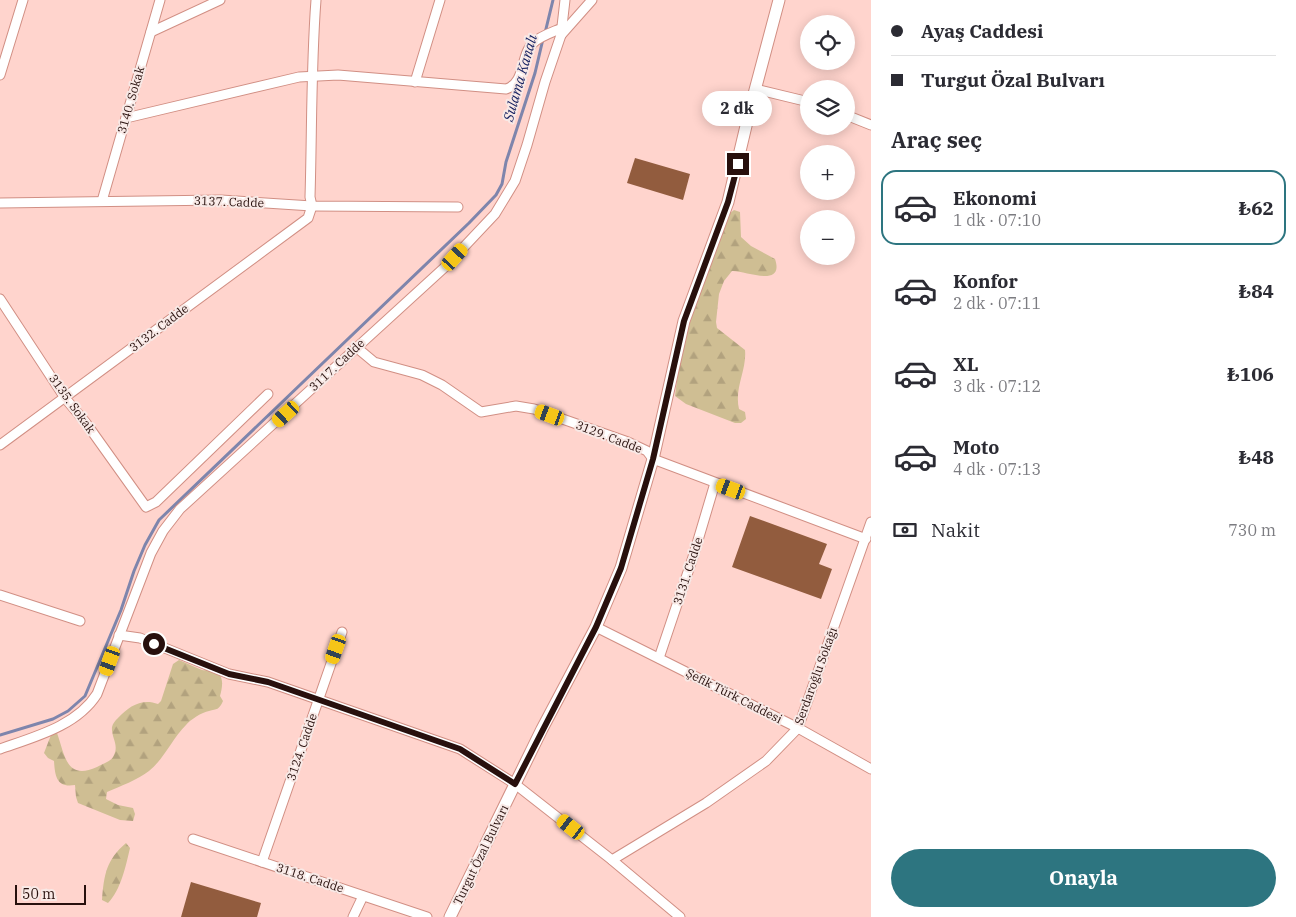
<!DOCTYPE html>
<html lang="tr">
<head>
<meta charset="utf-8">
<style>
  body { margin:0; font-family:"IBM Plex Serif",serif; background:#f7f7f7; color:#2b2b33; height:100vh; display:flex; flex-direction:column; font-size:19px; white-space:nowrap }
  * { box-sizing:border-box; margin:0 }
  p { font-size:16px; color:#7c7c81 }
  .icon { flex:none; width:28px; height:28px; fill:none; stroke:currentColor; stroke-width:2; stroke-linecap:round; stroke-linejoin:round }
  .map { position:relative; flex:1; overflow:hidden }
  .details { display:flex; flex-direction:column; background:#fff; width:425px }
  .details>* { flex:none }
  .guide { display:grid; align-content:center; height:110px; padding:0 20px; background:#fff }
  .fabs { position:absolute; left:800px; top:15px; display:grid; gap:10px }
  .fabs a { display:grid; place-items:center; width:55px; height:55px; border-radius:50%; background:#fff; box-shadow:0 2px 12px #0003; font-size:25px }
  .scale { position:absolute; left:15px; bottom:12px; width:71px; box-sizing:border-box; padding-left:5px; border:2px solid #28100d; border-top:0; font-size:14px; line-height:18px; white-space:nowrap; color:#28100d; -webkit-text-stroke:4px #f8e9e6; paint-order:stroke }
  .end { position:absolute; width:22px; height:22px; margin:-11px; border:6px solid #28100d; background:#fff; box-shadow:0 0 0 2px #fff }
  .from { border-radius:50% }
  .bubble { position:absolute; height:35px; border-radius:18px; background:#fff; box-shadow:0 2px 12px #0003; font-size:16px; font-weight:800; line-height:35px; text-align:center }
  .car { position:absolute; width:15px; height:30px; margin:-15px -8px; border-radius:6px; box-shadow:0 0 4px 1px #0007; background:linear-gradient(#f5c518 24%,#345 0 40%,#f5c518 0 76%,#345 0 86%,#f5c518 0) }
  .guide b { display:flex; align-items:center; gap:18px; height:48px; font-size:19px }
  .guide b+b { border-top:1px solid #e1e1e2 }
  .guide i { width:12px; height:12px; background:#2b2b33 }
  ul { padding:0; list-style:none }
  li { display:flex; align-items:center; gap:15px; height:75px; margin:0 10px 8px; padding:0 10px; border:2px solid transparent; border-radius:15px }
  li div { flex:1 }
  li b { display:block; font-size:19px }
  li em { font-style:normal; font-weight:800 }
  li.current { border-color:#2d7580 }
  li>.icon { width:45px; height:45px; stroke-width:1.5 }
  h2 { padding:0 20px; font-size:22px; line-height:60px }
  .pay { display:flex; align-items:center; gap:12px; height:55px; padding:0 20px; font-size:19px }
  .pay p { margin-inline-start:auto }
  .action { display:flex; gap:10px; margin-top:auto; padding:10px 20px }
  .action a { flex:1; height:58px; border-radius:30px; background:#2d7580; color:#fff; font-size:20px; font-weight:800; line-height:58px; text-align:center }
  main { display:flex; flex:1; min-height:0 }
  .map>svg:first-child { display:block }
</style>
</head>
<body>
<main>
<div class="map">
<svg width="871" height="917" viewBox="0 0 871 917">
  <defs>
    <pattern id="forest-firs" width="22" height="20" patternUnits="userSpaceOnUse" patternTransform="scale(1.25)"><rect width="22" height="20" fill="#cfbe93"/><path d="M5 1l3.5 6h-7zM16 11l3.5 6h-7z" fill="#b2a27e"/></pattern>
  </defs>
  <rect width="100%" height="100%" fill="#ffd4cd"/>
  <!-- forest -->
  <g fill="url(#forest-firs)">
    <path d="M734,210L740,212L741,237L751,246L775,259C785,289 744,270 732,271L724,281L719,294L716,322L717,328L745,350C747,370 734,388 739,409L745,412L746,419L741,423H735L686,404L675,396C681,333 707,273 729,214Z"/>
    <path d="M179,660C187,663 194,667 202,670C207,671 205,669 210,670C225,672 223,685 220,696L223,701C219,710 217,709 209,711C202,712 190,720 186,725C172,739 164,759 149,771C137,780 121,786 107,792L106,799L118,805L133,808L135,814L133,821L120,820L78,803L76,797L75,785C57,788 55,777 54,761L48,758L44,753L51,735L57,733C65,755 66,781 97,767C102,764 110,762 113,757C120,745 111,738 112,727C113,723 115,721 118,718C129,706 142,698 158,704L161,701L173,664Z"/>
    <path d="M126,843L130,848C126,865 121,890 108,903L102,900C104,875 106,860 126,843Z"/>
  </g>
  <g fill="none" stroke-linecap="round" stroke-linejoin="round">
    <!-- stream -->
    <g stroke="#7e85ac" stroke-width="3">
      <polyline points="545,33 553,0"/>
      <polyline points="0,735 53,719 68,711 85,696 121,610 134,571 145,545 159,520 469,223 496,195 502,184 506,162 535,73 543,39"/>
    </g>
  </g>
  <!-- building -->
  <g fill="#925c3e">
    <polygon points="635,158 690,174 683,200 627,183"/>
    <polygon points="750,516 827,544 819,564 832,569 821,599 732,567"/>
    <polygon points="191,882 261,903 257,917 181,917"/>
  </g>
  <g fill="none" stroke-linecap="round" stroke-linejoin="round">
    <!-- minor casing -->
    <g stroke="#d18f84" stroke-width="11">
      <g id="minor">
        <polyline points="151,32 220,0"/>
        <polyline points="561,35 592,0"/>
        <polyline points="0,75 23,0"/>
        <polyline points="415,82 440,0"/>
        <polyline points="755,89 809,102"/>
        <polyline points="846,115 871,125"/>
        <path d="M126,118L299,77L338,75L506,89C526,83 520,55 533,43C540,36 553,32 562,28"/>
        <polyline points="102,201 160,0"/>
        <polyline points="0,203 221,200 312,206 458,207"/>
        <polyline points="0,299 65,398 86,423 146,507 156,502 268,394"/>
        <polyline points="356,347 374,362 422,375 442,385 481,412 516,406 534,409 628,442 647,451 653,459 866,539"/>
        <path d="M0,445L308,218L312,206L310,197C312,131 311,65 316,0"/>
        <polyline points="0,595 80,621"/>
        <polyline points="596,627 798,728 871,769"/>
        <polyline points="119,635 140,638 229,674 268,682 460,749 515,784 612,860 680,917"/>
        <polyline points="659,658 693,557 715,483"/>
        <path d="M0,749C34,737 77,726 97,694L151,553L163,531L180,509L445,267L495,214L515,181L527,145L545,82L561,35L565,0"/>
        <polyline points="193,839 427,917"/>
        <polyline points="612,860 706,803 766,761 798,728 871,522"/>
        <polyline points="262,862 342,632"/>
        <polyline points="353,917 363,896"/>
      </g>
    </g>
    <!-- tertiary casing -->
    <g stroke="#d18f84" stroke-width="13">
      <polyline id="tertiary" points="450,917 542,729 596,627 621,568 653,459 684,321 728,202 750,109 779,0"/>
    </g>
    <!-- minor -->
    <use href="#minor" stroke="#fff" stroke-width="9"/>
    <!-- tertiary -->
    <use href="#tertiary" stroke="#fff" stroke-width="11"/>
  </g>
  <g fill="none" stroke-linecap="round" stroke-linejoin="round">
    <!-- route -->
    <polyline stroke="#28100d" stroke-width="6" points="154,644 229,674 268,682 460,749 515,784 596,627 621,568 653,459 684,321 728,202 738,164"/>
  </g>
  <g text-anchor="middle" stroke-width="4" stroke-linejoin="round" paint-order="stroke">
    <!-- street labels -->
    <g font-size="12" fill="#28100d" stroke="#f8e9e6">
      <text transform="translate(131 100) rotate(-74)" y="4">3140. Sokak</text>
      <text transform="translate(229 202) rotate(2)" y="4">3137. Cadde</text>
      <text transform="translate(159 328) rotate(-37)" y="4">3132. Cadde</text>
      <text transform="translate(337 365) rotate(-43)" y="4">3117. Cadde</text>
      <text transform="translate(72 404) rotate(54)" y="4">3135. Sokak</text>
      <text transform="translate(609 437) rotate(21)" y="4">3129. Cadde</text>
      <text transform="translate(688 571) rotate(-72)" y="4">3131. Cadde</text>
      <text transform="translate(816 676) rotate(-70)" y="4">Serdaroğlu Sokağı</text>
      <text transform="translate(734 696) rotate(27)" y="4">Şefik Türk Caddesi</text>
      <text transform="translate(302 747) rotate(-71)" y="4">3124. Cadde</text>
      <text transform="translate(481 855) rotate(-64)" y="4">Turgut Özal Bulvarı</text>
      <text transform="translate(310 878) rotate(18)" y="4">3118. Cadde</text>
    </g>
    <!-- water labels -->
    <g font-size="14" font-style="italic" fill="#152161" stroke="#f8e9e6">
      <text transform="translate(520 78) rotate(-74)" y="5">Sulama Kanalı</text>
    </g>
  </g>
</svg>
<div class="fabs">
<a><svg class="icon" aria-label="locate" viewBox="0 0 24 24"><circle cx="12" cy="12" r="6"/><path d="M12 2v4M12 18v4M2 12h4M18 12h4"/></svg></a>
<a><svg class="icon" aria-label="layers" viewBox="0 0 24 24"><path d="M12 4l9 5-9 5-9-5zM3 14l9 5 9-5"/></svg></a>
<a>+</a>
<a>−</a>
</div>
<div class="scale">50 m</div>
<i class="end from" style="left:154px;top:644px"></i>
<i class="end" style="left:738px;top:164px"></i>
<div class="bubble" style="left:702px;top:91px;width:70px">2 dk</div>
<i class="car" style="left:455px;top:257px;rotate:42deg"></i>
<i class="car" style="left:286px;top:414px;rotate:228deg"></i>
<i class="car" style="left:550px;top:415px;rotate:290deg"></i>
<i class="car" style="left:731px;top:489px;rotate:290deg"></i>
<i class="car" style="left:336px;top:649px;rotate:199deg"></i>
<i class="car" style="left:110px;top:661px;rotate:200deg"></i>
<i class="car" style="left:571px;top:827px;rotate:308deg"></i>
</div>
<section class="details">
<div class="guide">
<b><i class="from"></i>Ayaş Caddesi</b>
<b><i></i>Turgut Özal Bulvarı</b>
</div>
<h2>Araç seç</h2>
<ul>
<li class="current"><svg class="icon" aria-label="car" viewBox="0 0 24 24"><path d="M5 17H2v-5l4-1 3-4h7l3 4 3 1v5h-3M9 17h6M6 11h13"/><circle cx="7" cy="17" r="2"/><circle cx="17" cy="17" r="2"/></svg><div><b>Ekonomi</b><p>1 dk · 07:10</p></div><em>₺62</em></li>
<li><svg class="icon" aria-label="car" viewBox="0 0 24 24"><path d="M5 17H2v-5l4-1 3-4h7l3 4 3 1v5h-3M9 17h6M6 11h13"/><circle cx="7" cy="17" r="2"/><circle cx="17" cy="17" r="2"/></svg><div><b>Konfor</b><p>2 dk · 07:11</p></div><em>₺84</em></li>
<li><svg class="icon" aria-label="car" viewBox="0 0 24 24"><path d="M5 17H2v-5l4-1 3-4h7l3 4 3 1v5h-3M9 17h6M6 11h13"/><circle cx="7" cy="17" r="2"/><circle cx="17" cy="17" r="2"/></svg><div><b>XL</b><p>3 dk · 07:12</p></div><em>₺106</em></li>
<li><svg class="icon" aria-label="car" viewBox="0 0 24 24"><path d="M5 17H2v-5l4-1 3-4h7l3 4 3 1v5h-3M9 17h6M6 11h13"/><circle cx="7" cy="17" r="2"/><circle cx="17" cy="17" r="2"/></svg><div><b>Moto</b><p>4 dk · 07:13</p></div><em>₺48</em></li>
</ul>
<div class="pay"><svg class="icon" aria-label="cash" viewBox="0 0 24 24"><path d="M3 7h18v10H3z"/><circle cx="12" cy="12" r="2"/></svg>Nakit<p>730 m</p></div>
<div class="action"><a>Onayla</a></div>
</section>
</main>
</body>
</html>
